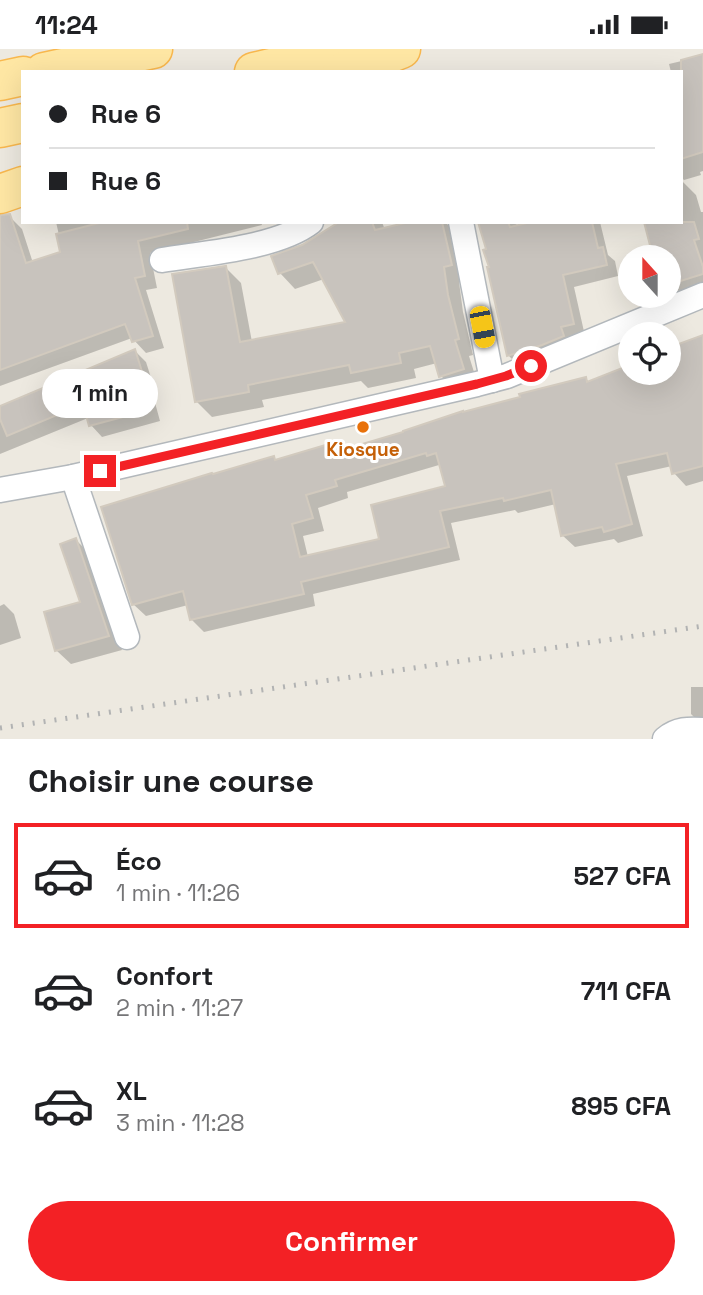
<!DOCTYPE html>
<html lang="fr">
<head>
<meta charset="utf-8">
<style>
  body { margin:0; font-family:"Space Grotesk",sans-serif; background:#f2f2f2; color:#202124; height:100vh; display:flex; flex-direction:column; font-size:26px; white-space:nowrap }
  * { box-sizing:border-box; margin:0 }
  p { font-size:23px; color:#757577 }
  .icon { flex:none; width:38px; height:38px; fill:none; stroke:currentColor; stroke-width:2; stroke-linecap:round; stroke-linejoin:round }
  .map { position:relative; height:690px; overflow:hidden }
  .side { display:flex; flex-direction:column; background:#fff; flex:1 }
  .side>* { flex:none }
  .hud { position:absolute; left:21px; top:21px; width:662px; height:154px; border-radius:0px; box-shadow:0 7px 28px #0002; display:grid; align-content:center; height:154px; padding:0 28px; background:#fff }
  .needle { width:46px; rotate:339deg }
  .controls { position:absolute; left:618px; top:196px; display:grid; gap:14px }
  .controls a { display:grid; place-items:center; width:63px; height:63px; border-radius:50%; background:#fff; box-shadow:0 7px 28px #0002; font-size:35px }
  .end { position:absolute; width:32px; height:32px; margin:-16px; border:9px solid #f32125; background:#fff; box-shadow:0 0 0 4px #fff }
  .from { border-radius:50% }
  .bubble { position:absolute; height:49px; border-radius:24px; background:#fff; box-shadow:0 7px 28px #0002; font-size:23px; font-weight:800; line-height:49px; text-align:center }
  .car { position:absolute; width:21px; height:42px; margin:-21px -10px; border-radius:9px; box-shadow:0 0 5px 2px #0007; background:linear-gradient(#f5c518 24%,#345 0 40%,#f5c518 0 76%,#345 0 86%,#f5c518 0) }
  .hud b { display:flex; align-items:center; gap:24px; height:66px; font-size:26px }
  .hud b+b { border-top:2px solid #e0e0e0 }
  .hud i { width:18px; height:18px; background:#202124 }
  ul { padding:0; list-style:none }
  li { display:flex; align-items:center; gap:21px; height:105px; margin:0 14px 10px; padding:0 14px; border:4px solid transparent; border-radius:0px }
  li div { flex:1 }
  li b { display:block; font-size:26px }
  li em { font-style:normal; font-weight:800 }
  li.selected { border-color:#f32125 }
  li>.icon { width:63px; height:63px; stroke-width:1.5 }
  h2 { padding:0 28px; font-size:32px; line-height:84px }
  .action { display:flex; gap:14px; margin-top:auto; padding:14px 28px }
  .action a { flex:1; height:80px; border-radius:42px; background:#f32125; color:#fff; font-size:28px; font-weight:800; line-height:80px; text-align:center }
  .status { display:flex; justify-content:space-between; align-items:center; height:49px; padding:0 35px; background:#fff; direction:ltr }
  .status svg { height:19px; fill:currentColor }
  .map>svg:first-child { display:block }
</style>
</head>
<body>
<div class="status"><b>11:24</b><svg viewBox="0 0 49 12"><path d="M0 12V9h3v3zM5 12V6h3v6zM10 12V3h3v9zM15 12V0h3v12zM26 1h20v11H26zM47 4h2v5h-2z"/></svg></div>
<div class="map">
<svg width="703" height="690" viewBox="0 0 703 690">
  <rect width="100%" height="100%" fill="#ede9e0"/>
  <!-- shadow -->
  <g fill="#0003" fill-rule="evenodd">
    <polygon points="703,7 703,122 700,123 701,126 684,131 681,128 681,85 686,84 681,62 681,23 671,23 669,15"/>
    <polygon points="681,132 682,132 696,146 701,163 703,163 703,243 686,249 671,235 668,227 668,208 656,208 654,207 681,173"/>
    <polygon points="10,168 22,180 33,214 63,204 56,173 261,173 262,176 150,204 157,239 146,241 164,299 146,304 132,289 0,337 0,171"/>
    <polygon points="344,173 382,173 385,181 417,173 445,173 456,184 467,231 459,233 463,263 473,306 469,307 478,336 456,342 441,327 437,314 414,320 416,329 368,339 361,332 262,351 264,358 212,368 196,352 225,218 241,234 252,293 347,274 324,230 295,240 280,224 305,196"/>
    <polygon points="479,173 516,173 517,178 539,173 600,173 608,206 615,212 618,227 574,238 585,287 521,319 509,307 489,219 491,219 488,201"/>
    <path d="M703,288V432L686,437L674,424L672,417L627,427L643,487L618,494L614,490L575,498L562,486L556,455L518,464L515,461L451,474L460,511L313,545L315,557L204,583L192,571L188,556L146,567L133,555L274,409L277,412L338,394L346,402L585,329L590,334L630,318V324H668ZM439,416L442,420L447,438L381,491L308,508L303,487L324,482L318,459L348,449L347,443Z"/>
    <polygon points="135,302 146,313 154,338 151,339 160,372 102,388 91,376 88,369 0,405 0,359"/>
    <polygon points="76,491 90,505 122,601 71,615 57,602 46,565 82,555"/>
    <polygon points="4,555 14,565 21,589 0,596 0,557"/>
    <polygon points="691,638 703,638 703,677 691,665"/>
  </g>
  <!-- building -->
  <g fill="#c8c3bd" stroke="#d2cabe" stroke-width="2" fill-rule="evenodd">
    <polygon points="703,5 703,103 681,110 681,11"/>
    <polygon points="10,165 26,214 60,203 56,185 103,173 187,173 188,180 138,192 145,227 135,229 153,287 132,293 125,275 0,321 0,166"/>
    <polygon points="339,173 372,173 375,181 409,173 442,173 452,216 444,218 448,246 459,290 455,291 464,320 439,328 430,297 399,304 401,314 351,324 349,316 248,336 249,343 195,353 172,225 226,217 240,293 345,273 313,213 278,225 271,207 302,196"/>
    <polygon points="478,173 508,173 510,178 531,173 592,173 598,199 603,198 607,216 563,226 574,275 561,278 564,287 542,296 507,307 487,218 489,218 483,201 486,200"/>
    <polygon points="644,173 694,173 699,190 694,191 703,218 703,225 668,236 668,203 653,208"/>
    <path d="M703,286V417L672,425L667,404L616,415L632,475L604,483L602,478L561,487L551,441L504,452L503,449L440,462L449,498L301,533L304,545L190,571L183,542L132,556L101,458L212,424L213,425L274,407L275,411L339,392L342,401L403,383V382L463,362V363L520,348L519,345L586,328L587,333L630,316V324H668V299ZM426,404L427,407L436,404L445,437L371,456L379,490L300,508L292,475L313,469L306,446L337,437L335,431Z"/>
    <polygon points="135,300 143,326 140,327 149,361 89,377 83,355 7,387 0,370 0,357"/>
    <polygon points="76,489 109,587 55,602 44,563 80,553 60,495"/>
  </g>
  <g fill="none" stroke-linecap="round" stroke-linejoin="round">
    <!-- street casing -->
    <g stroke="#b3b8bc" stroke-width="27">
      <g id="street">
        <polyline points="461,173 492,331"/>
        <path d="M162,211C205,204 277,199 311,173"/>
        <polyline points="73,428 127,588"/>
        <polyline points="0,441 73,428 477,335 507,327 703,246"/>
        <path d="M665,690C677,680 689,680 703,681"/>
      </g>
    </g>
    <!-- primary casing -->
    <g stroke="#f9b84e" stroke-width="41">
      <g id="primary">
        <polyline points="44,23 153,0"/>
        <polyline points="254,23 352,0"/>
        <polyline points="342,23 401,0"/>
        <polyline points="0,32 23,27"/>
        <polyline points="0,79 23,74"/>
        <polyline points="0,145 23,137"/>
      </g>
    </g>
    <!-- street -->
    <use href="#street" stroke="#fff" stroke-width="24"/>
    <!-- primary -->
    <use href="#primary" stroke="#ffe7a4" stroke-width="38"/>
    <!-- rail -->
    <polyline stroke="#b2b3b3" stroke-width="5" stroke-dasharray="2 9" stroke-linecap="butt" points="0,679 703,577"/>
  </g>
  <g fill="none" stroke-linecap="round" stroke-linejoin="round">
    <!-- route -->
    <polyline stroke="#f32125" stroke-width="9" points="100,422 477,335 506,327 531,317"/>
  </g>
  <!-- markers -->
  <circle fill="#e8710a" stroke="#fff" stroke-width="2.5" cx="363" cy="378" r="7"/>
  <g text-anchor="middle" stroke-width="6" stroke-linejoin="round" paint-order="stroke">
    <!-- food labels -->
    <g font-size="19" font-weight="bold" fill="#c56008" stroke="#fff">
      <text x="363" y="407">Kiosque</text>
    </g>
  </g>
</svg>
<div class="controls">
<a><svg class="needle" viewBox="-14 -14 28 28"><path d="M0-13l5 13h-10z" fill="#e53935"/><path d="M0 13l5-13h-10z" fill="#757577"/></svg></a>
<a><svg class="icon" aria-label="locate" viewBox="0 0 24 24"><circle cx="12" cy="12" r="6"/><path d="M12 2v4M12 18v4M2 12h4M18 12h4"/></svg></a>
</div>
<i class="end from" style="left:531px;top:317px"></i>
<i class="end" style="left:100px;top:422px"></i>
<div class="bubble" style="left:42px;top:320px;width:116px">1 min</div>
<i class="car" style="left:482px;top:278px;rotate:169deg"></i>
<div class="hud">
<b><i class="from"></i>Rue 6</b>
<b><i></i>Rue 6</b>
</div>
</div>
<section class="side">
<h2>Choisir une course</h2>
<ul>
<li class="selected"><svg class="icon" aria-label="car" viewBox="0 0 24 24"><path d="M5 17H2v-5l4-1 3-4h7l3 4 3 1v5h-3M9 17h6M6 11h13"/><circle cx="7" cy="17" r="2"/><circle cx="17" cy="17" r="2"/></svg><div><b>Éco</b><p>1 min · 11:26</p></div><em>527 CFA</em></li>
<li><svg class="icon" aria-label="car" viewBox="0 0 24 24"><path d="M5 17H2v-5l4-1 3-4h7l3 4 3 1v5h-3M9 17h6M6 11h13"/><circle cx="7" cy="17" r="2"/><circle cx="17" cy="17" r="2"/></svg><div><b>Confort</b><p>2 min · 11:27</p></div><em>711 CFA</em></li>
<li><svg class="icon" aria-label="car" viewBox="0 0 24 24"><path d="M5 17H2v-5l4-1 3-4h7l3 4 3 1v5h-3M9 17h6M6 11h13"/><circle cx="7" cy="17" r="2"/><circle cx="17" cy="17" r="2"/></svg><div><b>XL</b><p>3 min · 11:28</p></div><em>895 CFA</em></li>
</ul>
<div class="action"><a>Confirmer</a></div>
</section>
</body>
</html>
